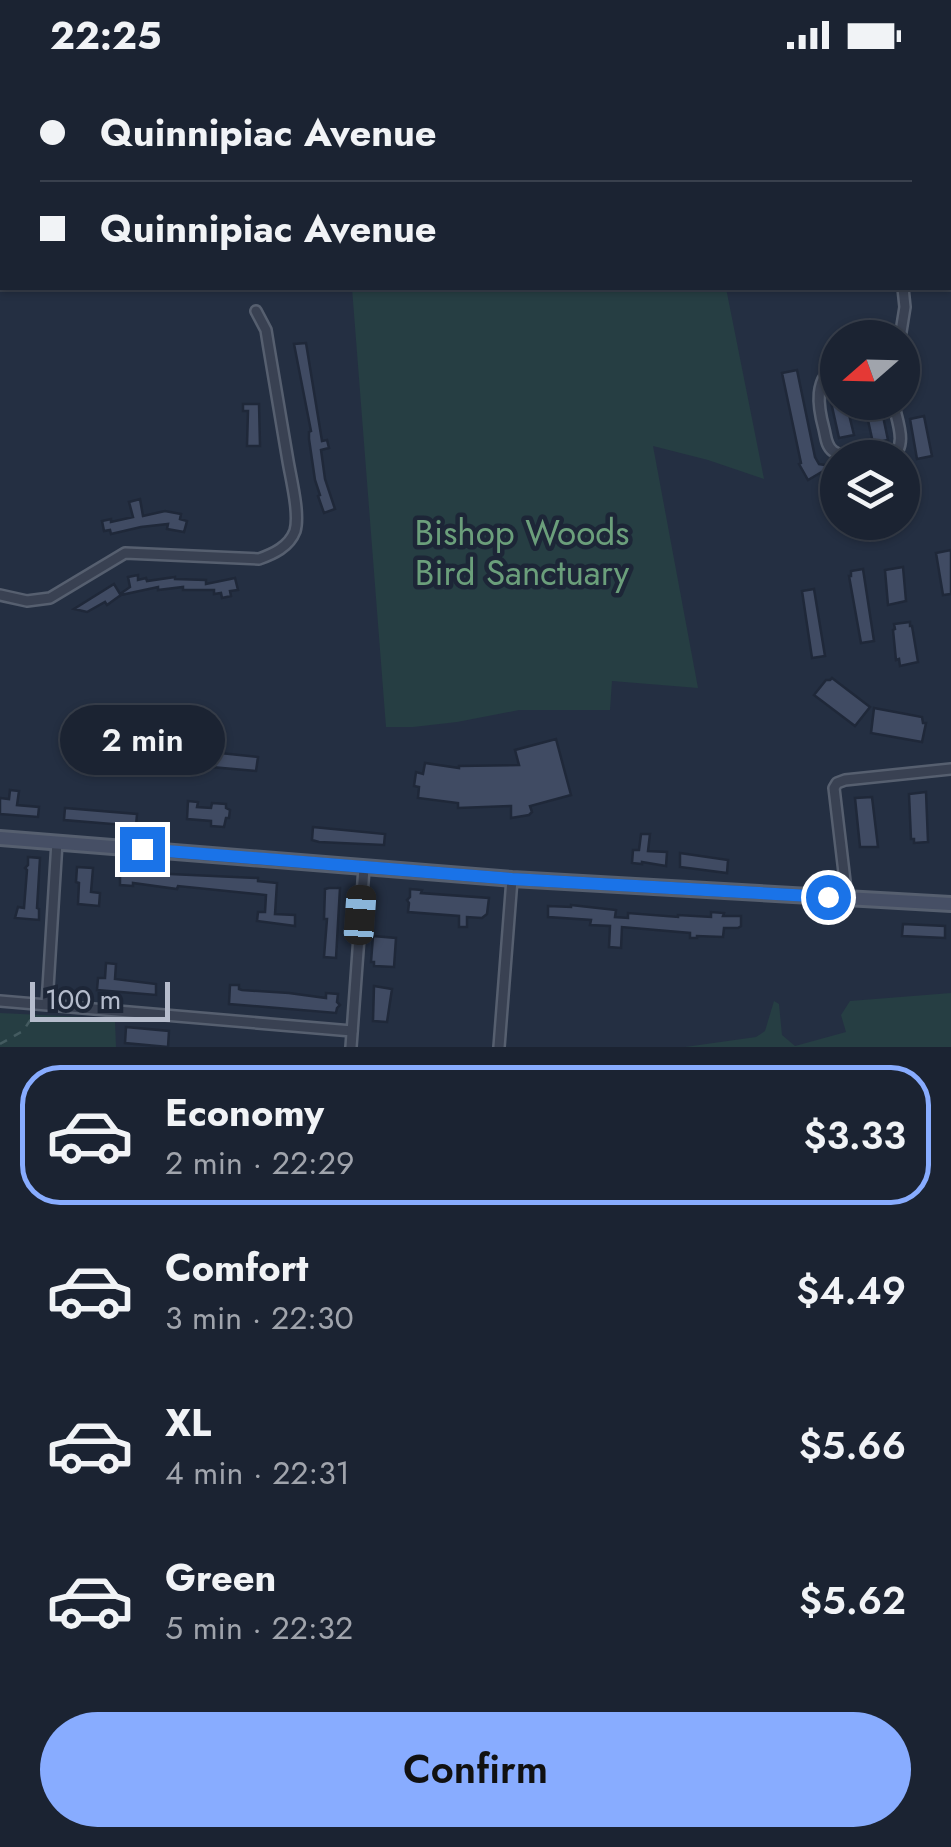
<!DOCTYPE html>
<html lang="en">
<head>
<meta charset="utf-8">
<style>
  body { margin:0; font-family:Jost,sans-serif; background:#282f3e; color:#f1f3f6; height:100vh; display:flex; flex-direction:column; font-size:38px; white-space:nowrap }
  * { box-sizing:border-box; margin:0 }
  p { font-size:32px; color:#a0a4ac }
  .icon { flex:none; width:55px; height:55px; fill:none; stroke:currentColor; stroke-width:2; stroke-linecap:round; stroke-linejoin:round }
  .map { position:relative; height:977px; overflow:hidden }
  .drawer { display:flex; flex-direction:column; background:#1b2332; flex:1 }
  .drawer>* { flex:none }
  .hud { position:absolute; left:0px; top:0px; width:952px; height:220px; box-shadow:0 2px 8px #0004,0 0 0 2px #39404d; display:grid; align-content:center; height:220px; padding:0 40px; background:#1b2332 }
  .needle { width:65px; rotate:250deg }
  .buttons { position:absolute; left:820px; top:250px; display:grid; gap:20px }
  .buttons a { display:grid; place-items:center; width:100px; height:100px; border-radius:50%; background:#1b2332; box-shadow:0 2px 8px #0004,0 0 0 2px #39404d; font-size:50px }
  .scale { position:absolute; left:30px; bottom:25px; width:140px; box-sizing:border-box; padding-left:10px; border:5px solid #b5bccc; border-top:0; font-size:28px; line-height:35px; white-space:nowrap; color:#b5bccc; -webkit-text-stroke:8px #1d2637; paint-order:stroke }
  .end { position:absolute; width:45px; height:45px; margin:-22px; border:12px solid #1a73e8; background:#fff; box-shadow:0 0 0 5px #fff }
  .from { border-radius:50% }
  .bubble { position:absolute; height:70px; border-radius:35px; background:#1b2332; box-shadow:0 2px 8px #0004,0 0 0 2px #39404d; font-size:32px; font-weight:600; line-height:70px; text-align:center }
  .car { position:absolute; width:30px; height:60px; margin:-30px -15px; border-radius:12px; box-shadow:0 0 8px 2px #0007; background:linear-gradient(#222 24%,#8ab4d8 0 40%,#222 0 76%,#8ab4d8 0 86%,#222 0) }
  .hud b { display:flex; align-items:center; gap:35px; height:95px; font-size:38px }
  .hud b+b { border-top:2px solid #39404d }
  .hud i { width:25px; height:25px; background:#f1f3f6 }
  ul { padding:18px 0 0; list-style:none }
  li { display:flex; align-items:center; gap:30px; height:140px; margin:0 20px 15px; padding:0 20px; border:5px solid transparent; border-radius:40px }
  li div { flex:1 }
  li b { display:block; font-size:38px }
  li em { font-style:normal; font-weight:600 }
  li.current { border-color:#88acff }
  li>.icon { width:90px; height:90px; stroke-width:1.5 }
  .action { display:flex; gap:20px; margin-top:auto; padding:20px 40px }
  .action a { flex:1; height:115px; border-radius:60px; background:#88acff; color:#111; font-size:40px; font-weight:600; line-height:115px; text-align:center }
  .status { display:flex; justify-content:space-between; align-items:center; height:70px; padding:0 50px; background:#1b2332; direction:ltr }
  .status svg { height:28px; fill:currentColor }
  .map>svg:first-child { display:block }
</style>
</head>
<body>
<div class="status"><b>22:25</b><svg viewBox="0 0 49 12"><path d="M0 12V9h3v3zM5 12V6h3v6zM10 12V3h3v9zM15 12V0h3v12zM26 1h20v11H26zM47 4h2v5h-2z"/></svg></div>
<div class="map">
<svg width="951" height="977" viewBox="0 0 951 977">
  <rect width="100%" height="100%" fill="#242f42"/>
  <!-- green -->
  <g fill="#263e43">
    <polygon points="0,0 671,0 671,2 2,2 2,162 0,162"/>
    <polygon points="352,218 726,218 764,409 708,390 653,376 698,618 612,611 610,640 519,640 457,652 413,657 386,657"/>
    <polygon points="951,923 951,977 685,977 756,967 765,961 774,931 779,934 782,965 795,976 846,962 841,945 850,931"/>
    <polygon points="0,943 84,947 89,952 115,951 116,977 0,977"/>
  </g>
  <!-- building -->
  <g fill="#404b63" stroke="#1f2839" stroke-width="2.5">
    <polygon points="306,273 322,371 327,370 329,378 321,380 325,409 335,439 324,443 318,426 320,425 315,410 309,369 309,362 311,361 294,274"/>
    <polygon points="797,300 815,387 819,394 838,397 838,412 824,410 825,400 808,410 799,394 801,393 782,303"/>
    <polygon points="831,332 846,332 854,365 839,368"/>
    <polygon points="864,332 880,332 888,370 873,373"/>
    <polygon points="243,334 259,334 260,376 247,376 248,341 243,341"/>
    <polygon points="924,346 932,386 917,389 910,349"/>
    <polygon points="140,429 143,446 165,441 181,444 180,449 187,451 184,462 167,459 168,454 141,457 111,464 110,460 104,461 102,451 111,449 111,452 133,447 129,432"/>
    <polygon points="951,480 951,524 943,525 936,483"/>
    <polygon points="903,497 906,531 888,535 885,500"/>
    <polygon points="863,499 874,571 861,573 849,506 851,506 851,501"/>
    <polygon points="138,505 138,510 146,508 147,511 175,507 175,509 206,510 206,514 235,508 238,520 230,521 231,526 222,528 221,523 214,524 214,520 183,520 183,517 158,520 158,517 121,525 107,535 105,532 87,542 74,539 114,514 120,524 130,517 128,507"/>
    <polygon points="814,519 825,586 812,588 802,521"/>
    <polygon points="910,552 910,556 912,556 918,592 900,596 899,589 896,590 893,560 895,559 894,554"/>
    <polygon points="832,608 870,637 855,656 814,625 826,610 830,610"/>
    <polygon points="874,638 922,647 923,653 926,653 922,672 871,663"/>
    <polygon points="556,669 571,725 530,736 532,742 529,745 511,748 511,736 458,738 458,733 418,728 419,717 414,716 416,702 423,704 425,693 459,698 459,696 519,695 515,680"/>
    <polygon points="201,681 258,687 256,701 200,696"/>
    <polygon points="10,720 19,721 17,735 39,737 38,747 0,744 0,728 9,729"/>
    <polygon points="926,722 928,772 914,773 914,769 911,769 909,724"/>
    <polygon points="872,727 878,777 860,777 855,728"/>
    <polygon points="188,731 198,732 197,737 211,738 212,733 226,734 226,738 230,740 229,748 226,748 224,757 211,756 211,751 187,749"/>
    <polygon points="65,738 137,744 136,756 64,750"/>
    <polygon points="313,757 385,764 384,775 319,772 312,770"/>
    <polygon points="641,764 650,764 648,781 667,782 666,796 642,792 642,794 632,793 633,780 639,780"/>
    <polygon points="680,783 728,790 727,803 680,797"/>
    <polygon points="28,787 40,788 37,838 39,839 39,850 15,848 18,837 24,838 27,800 25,798 28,795"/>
    <polygon points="77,797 93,798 91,822 100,823 99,836 78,834 79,813 76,812"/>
    <polygon points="127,802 258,808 258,811 277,813 275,844 295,845 295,856 257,851 258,842 265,842 266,825 178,816 177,819 133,813 133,816 120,815 120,804 127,804"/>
    <polygon points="329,818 340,818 336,888 324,887 327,849 324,849 325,819"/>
    <polygon points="410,819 422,820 421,823 489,828 487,844 482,848 467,847 467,857 459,857 459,846 408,842 409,833 407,830 410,827"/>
    <polygon points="571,835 616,840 615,847 628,848 628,843 678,847 678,845 711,847 711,842 724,843 723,846 741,846 741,856 738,858 724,858 723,867 697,866 697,868 690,868 690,863 622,857 621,878 609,877 610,856 590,855 591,850 548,847 548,836 571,837"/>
    <polygon points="903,854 945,856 945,868 902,866"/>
    <polygon points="373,866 396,868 394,897 374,896 374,892 371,892"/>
    <polygon points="106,893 116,894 115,909 156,914 156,925 97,920 98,908 105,908"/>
    <polygon points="230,915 239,915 239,919 242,920 289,923 326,928 326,923 338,924 337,932 340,935 337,938 336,943 229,934"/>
    <polygon points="374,916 392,919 387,952 373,951"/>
    <polygon points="126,957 169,961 168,977 125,973"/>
  </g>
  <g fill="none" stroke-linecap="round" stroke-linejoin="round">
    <!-- street casing -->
    <g stroke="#565f6f" stroke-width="14">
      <g id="street">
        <polyline points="950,65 951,65"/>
        <polyline points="950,211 951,211"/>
        <polyline points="900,268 905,237 903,218"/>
        <path d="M838,295C813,307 818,337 824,359C826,367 826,376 833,381C841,387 855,386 865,388"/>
        <path d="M890,388C909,377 897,351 893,332"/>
        <path d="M0,525L27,531L50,528L125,483L259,489C273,484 289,477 295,461C300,444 291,409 288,391C281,348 273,304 266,260L256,241"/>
        <polyline points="847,828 834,718 837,713 845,710 951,699"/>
        <polyline points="0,931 352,961"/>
        <polyline points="47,934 57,772"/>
        <polyline points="351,977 364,798"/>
        <polyline points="499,977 512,809"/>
      </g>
    </g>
    <!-- secondary casing -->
    <g stroke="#565f6f" stroke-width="18">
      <polyline id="secondary" points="0,768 512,809 951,834"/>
    </g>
    <!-- path -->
    <polyline stroke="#445b60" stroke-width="2.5" stroke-dasharray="8 8" stroke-linecap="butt" points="0,974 23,961 35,943"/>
    <!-- street -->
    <use href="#street" stroke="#394152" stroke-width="9"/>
    <!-- secondary -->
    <use href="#secondary" stroke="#464f65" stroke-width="12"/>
  </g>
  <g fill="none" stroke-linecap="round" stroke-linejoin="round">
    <!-- route -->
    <polyline stroke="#1a73e8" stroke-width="12" points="142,779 512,809 828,827"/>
  </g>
  <g text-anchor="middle" stroke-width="9" stroke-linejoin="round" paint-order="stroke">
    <!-- park labels -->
    <g font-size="35" fill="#6b9f7b" stroke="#1d2637">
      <text x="522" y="475">Bishop Woods<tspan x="522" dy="40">Bird Sanctuary</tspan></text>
    </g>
  </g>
</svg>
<div class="buttons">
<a><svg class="needle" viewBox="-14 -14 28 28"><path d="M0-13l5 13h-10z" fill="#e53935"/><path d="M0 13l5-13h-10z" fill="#a0a4ac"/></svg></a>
<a><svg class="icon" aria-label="layers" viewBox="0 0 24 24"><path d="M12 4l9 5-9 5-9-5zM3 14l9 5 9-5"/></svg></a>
</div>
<div class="scale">100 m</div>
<i class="end from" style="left:828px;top:827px"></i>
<i class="end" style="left:142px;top:779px"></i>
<div class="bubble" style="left:60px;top:635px;width:165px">2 min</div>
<i class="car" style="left:360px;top:845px;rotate:4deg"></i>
<div class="hud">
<b><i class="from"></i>Quinnipiac Avenue</b>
<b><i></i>Quinnipiac Avenue</b>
</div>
</div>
<section class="drawer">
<ul>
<li class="current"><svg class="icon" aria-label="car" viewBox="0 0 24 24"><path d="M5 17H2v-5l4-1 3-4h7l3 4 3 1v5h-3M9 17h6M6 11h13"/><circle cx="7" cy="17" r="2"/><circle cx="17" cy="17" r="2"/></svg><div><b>Economy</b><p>2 min · 22:29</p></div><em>$3.33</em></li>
<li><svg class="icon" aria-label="car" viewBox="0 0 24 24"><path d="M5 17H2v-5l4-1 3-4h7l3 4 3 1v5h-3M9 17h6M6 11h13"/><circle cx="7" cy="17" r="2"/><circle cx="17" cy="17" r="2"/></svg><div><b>Comfort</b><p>3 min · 22:30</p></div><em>$4.49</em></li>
<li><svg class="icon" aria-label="car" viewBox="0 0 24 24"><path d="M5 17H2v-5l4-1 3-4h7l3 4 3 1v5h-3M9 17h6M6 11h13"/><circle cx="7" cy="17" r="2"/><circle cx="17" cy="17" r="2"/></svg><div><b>XL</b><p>4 min · 22:31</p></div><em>$5.66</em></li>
<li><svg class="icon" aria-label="car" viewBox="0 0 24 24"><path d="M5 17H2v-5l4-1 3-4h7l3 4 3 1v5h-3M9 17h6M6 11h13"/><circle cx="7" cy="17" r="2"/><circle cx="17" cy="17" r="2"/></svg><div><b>Green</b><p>5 min · 22:32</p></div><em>$5.62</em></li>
</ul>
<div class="action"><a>Confirm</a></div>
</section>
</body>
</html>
